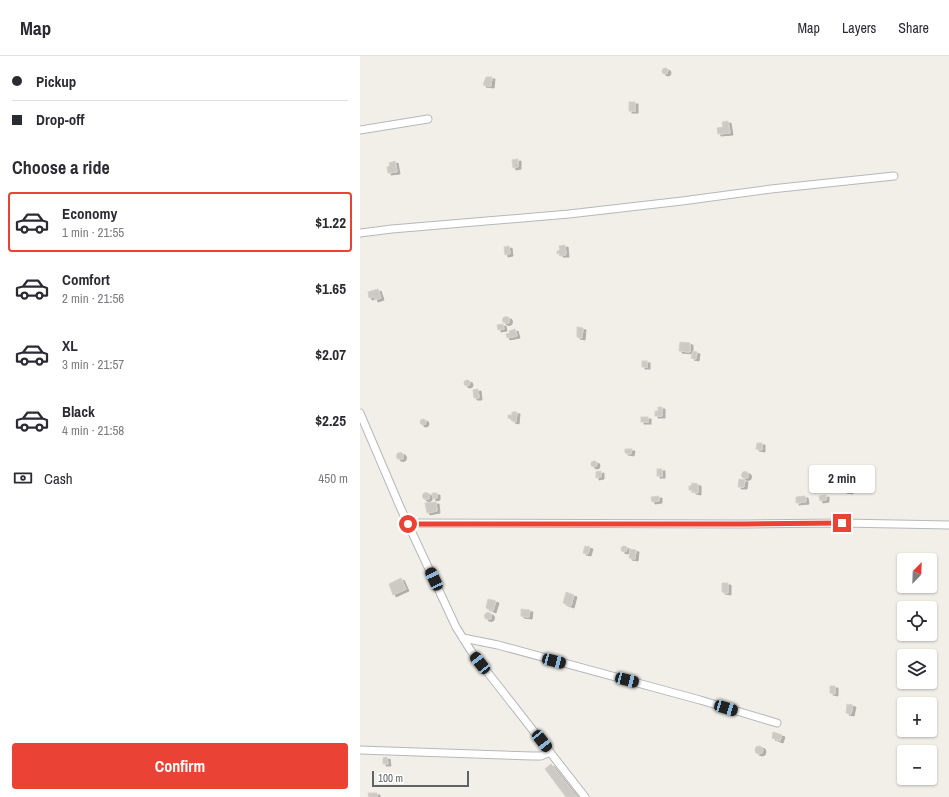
<!DOCTYPE html>
<html lang="en">
<head>
<meta charset="utf-8">
<style>
  body { margin:0; font-family:"Archivo Narrow",sans-serif; background:#f2f2f3; color:#2b2b33; height:100vh; display:flex; flex-direction:column; font-size:15px; white-space:nowrap }
  * { box-sizing:border-box; margin:0 }
  p { font-size:13px; color:#7c7c81 }
  .icon { flex:none; width:22px; height:22px; fill:none; stroke:currentColor; stroke-width:2; stroke-linecap:round; stroke-linejoin:round }
  .map { position:relative; flex:1; overflow:hidden }
  .drawer { display:flex; flex-direction:column; background:#fff; width:360px }
  .drawer>* { flex:none }
  .top-card { display:grid; align-content:center; height:88px; padding:0 12px; background:#fff }
  .needle { width:26px; rotate:23deg }
  .tools { position:absolute; left:537px; top:497px; display:grid; gap:8px }
  .tools a { display:grid; place-items:center; width:40px; height:40px; border-radius:4px; background:#fff; box-shadow:0 1px 3px #0004; font-size:20px }
  .scale { position:absolute; left:12px; bottom:10px; width:97px; box-sizing:border-box; padding-left:4px; border:2px solid #5f6368; border-top:0; font-size:11px; line-height:14px; white-space:nowrap; color:#5f6368; -webkit-text-stroke:3px #fff; paint-order:stroke }
  .end { position:absolute; width:18px; height:18px; margin:-9px; border:5px solid #ea4335; background:#fff; box-shadow:0 0 0 2px #fff }
  .from { border-radius:50% }
  .bubble { position:absolute; height:28px; border-radius:4px; background:#fff; box-shadow:0 1px 3px #0004; font-size:13px; font-weight:700; line-height:28px; text-align:center }
  .car { position:absolute; width:12px; height:24px; margin:-12px -6px; border-radius:5px; box-shadow:0 0 3px 1px #0007; background:linear-gradient(#222 24%,#8ab4d8 0 40%,#222 0 76%,#8ab4d8 0 86%,#222 0) }
  .top-card b { display:flex; align-items:center; gap:14px; height:38px; font-size:15px }
  .top-card b+b { border-top:1px solid #e1e1e2 }
  .top-card i { width:10px; height:10px; background:#2b2b33 }
  ul { padding:0; list-style:none }
  li { display:flex; align-items:center; gap:12px; height:60px; margin:0 8px 6px; padding:0 4px; border:2px solid transparent; border-radius:4px }
  li div { flex:1 }
  li b { display:block; font-size:15px }
  li em { font-style:normal; font-weight:700 }
  li.active { border-color:#ea4335 }
  li>.icon { width:36px; height:36px; stroke-width:1.5 }
  h2 { padding:0 12px; font-size:18px; line-height:48px }
  .pay { display:flex; align-items:center; gap:10px; height:44px; padding:0 12px; font-size:15px }
  .pay p { margin-inline-start:auto }
  .cta { display:flex; gap:8px; margin-top:auto; padding:8px 12px }
  .cta a { flex:1; height:46px; border-radius:4px; background:#ea4335; color:#fff; font-size:16px; font-weight:700; line-height:46px; text-align:center }
  header { display:flex; align-items:center; gap:24px; box-sizing:border-box; height:56px; padding:0 20px; background:#fff; border-bottom:1px solid #e1e1e2 }
  header strong { font-size:19px }
  nav { display:flex; gap:22px; margin-inline-start:auto; font-size:14px }
  main { display:flex; flex:1; min-height:0 }
  .map>svg:first-child { display:block }
</style>
</head>
<body>
<header>
<strong>Map</strong>
<nav><a>Map</a><a>Layers</a><a>Share</a></nav>
</header>
<main>
<section class="drawer">
<div class="top-card">
<b><i class="from"></i>Pickup</b>
<b><i></i>Drop-off</b>
</div>
<h2>Choose a ride</h2>
<ul>
<li class="active"><svg class="icon" aria-label="car" viewBox="0 0 24 24"><path d="M5 17H2v-5l4-1 3-4h7l3 4 3 1v5h-3M9 17h6M6 11h13"/><circle cx="7" cy="17" r="2"/><circle cx="17" cy="17" r="2"/></svg><div><b>Economy</b><p>1 min · 21:55</p></div><em>$1.22</em></li>
<li><svg class="icon" aria-label="car" viewBox="0 0 24 24"><path d="M5 17H2v-5l4-1 3-4h7l3 4 3 1v5h-3M9 17h6M6 11h13"/><circle cx="7" cy="17" r="2"/><circle cx="17" cy="17" r="2"/></svg><div><b>Comfort</b><p>2 min · 21:56</p></div><em>$1.65</em></li>
<li><svg class="icon" aria-label="car" viewBox="0 0 24 24"><path d="M5 17H2v-5l4-1 3-4h7l3 4 3 1v5h-3M9 17h6M6 11h13"/><circle cx="7" cy="17" r="2"/><circle cx="17" cy="17" r="2"/></svg><div><b>XL</b><p>3 min · 21:57</p></div><em>$2.07</em></li>
<li><svg class="icon" aria-label="car" viewBox="0 0 24 24"><path d="M5 17H2v-5l4-1 3-4h7l3 4 3 1v5h-3M9 17h6M6 11h13"/><circle cx="7" cy="17" r="2"/><circle cx="17" cy="17" r="2"/></svg><div><b>Black</b><p>4 min · 21:58</p></div><em>$2.25</em></li>
</ul>
<div class="pay"><svg class="icon" aria-label="cash" viewBox="0 0 24 24"><path d="M3 7h18v10H3z"/><circle cx="12" cy="12" r="2"/></svg>Cash<p>450 m</p></div>
<div class="cta"><a>Confirm</a></div>
</section>
<div class="map">
<svg width="589" height="741" viewBox="0 0 589 741">
  <defs>
    <filter id="shadow"><feDropShadow dx="3" dy="2" stdDeviation="0" flood-color="#0004"/></filter>
  </defs>
  <rect width="100%" height="100%" fill="#f1efe8"/>
  <!-- building -->
  <g fill="#cccac5" stroke="#d6d1c6" filter="url(#shadow)">
    <circle cx="305" cy="15" r="3"/>
    <polygon points="126,21 132,21 131,30 123,29"/>
    <rect x="269" y="46" width="6" height="9"/>
    <polygon points="368,65 370,77 358,78 357,72 363,71 362,66"/>
    <polygon points="158,103 158,111 153,112 152,104"/>
    <polygon points="35,105 37,116 28,117 27,111 30,110 29,107"/>
    <polygon points="205,189 206,199 200,199 200,197 197,198 197,195 200,194 199,190"/>
    <polygon points="149,190 150,198 145,199 144,191"/>
    <polygon points="18,233 21,242 15,244 14,241 9,242 8,236"/>
    <circle cx="146" cy="264" r="3.5"/>
    <polygon points="143,268 144,273 138,274 137,269"/>
    <polygon points="217,271 223,272 222,282 217,281"/>
    <polygon points="155,273 157,280 147,282 146,278 150,277 149,275"/>
    <polygon points="320,286 330,287 330,296 319,295"/>
    <polygon points="333,295 337,296 336,303 331,302"/>
    <rect x="282" y="305" width="5" height="6"/>
    <circle cx="107" cy="327" r="3"/>
    <polygon points="118,333 119,342 114,342 113,334"/>
    <polygon points="298,351 302,351 302,360 295,360 295,355 298,355"/>
    <polygon points="152,356 157,356 156,366 152,365 152,363 148,362 148,359 152,359"/>
    <rect x="281" y="361" width="7" height="5"/>
    <circle cx="63" cy="366" r="3"/>
    <polygon points="397,387 402,387 402,394 396,393"/>
    <polygon points="265,393 272,393 271,398 265,397"/>
    <circle cx="40" cy="400" r="3.5"/>
    <circle cx="234" cy="408" r="3"/>
    <rect x="297" y="413" width="5" height="7"/>
    <polygon points="241,415 241,421 236,422 236,416"/>
    <circle cx="385" cy="419" r="3.5"/>
    <polygon points="486,420 492,421 490,436 483,435"/>
    <polygon points="379,423 385,424 384,431 378,431"/>
    <polygon points="332,427 338,428 338,437 333,436 333,434 329,434 329,430 331,430"/>
    <circle cx="66" cy="440" r="3.5"/>
    <polygon points="72,437 77,437 77,442 73,443"/>
    <polygon points="466,439 466,444 460,445 459,440"/>
    <polygon points="299,440 299,445 292,446 291,441"/>
    <polygon points="445,440 446,446 436,447 436,441"/>
    <polygon points="76,446 77,455 67,457 65,447"/>
    <circle cx="264" cy="493" r="3"/>
    <polygon points="225,490 230,491 228,498 223,497"/>
    <polygon points="270,493 276,494 275,503 269,502"/>
    <polygon points="41,522 46,533 33,539 29,528"/>
    <polygon points="362,527 368,527 368,537 362,536"/>
    <polygon points="206,536 214,539 211,550 203,547"/>
    <polygon points="128,543 136,545 133,555 126,552"/>
    <polygon points="161,553 170,554 169,561 161,560"/>
    <circle cx="128" cy="560" r="3.5"/>
    <polygon points="470,630 475,630 475,638 470,637"/>
    <polygon points="487,648 493,649 491,658 486,657"/>
    <polygon points="413,676 422,679 420,685 412,682"/>
    <circle cx="399" cy="694" r="4"/>
    <polygon points="27,701 28,708 23,708 23,702"/>
    <polygon points="191,708 217,741 206,741 185,713"/>
    <polygon points="8,737 17,737 17,741 9,741"/>
  </g>
  <g fill="none" stroke-linecap="round" stroke-linejoin="round">
    <!-- street casing -->
    <g stroke="#b5b8bc" stroke-width="9">
      <g id="street">
        <polyline points="0,74 68,63"/>
        <polyline points="0,177 32,173 209,158 322,145 411,133 534,120"/>
        <polyline points="0,357 41,453 96,571 111,595 225,741"/>
        <polyline points="48,467 385,468 482,467 589,469"/>
        <polyline points="103,582 138,589 340,644 417,667"/>
        <polyline points="0,694 173,700 181,700 190,696"/>
      </g>
    </g>
    <!-- street -->
    <use href="#street" stroke="#fff" stroke-width="7"/>
  </g>
  <g fill="none" stroke-linecap="round" stroke-linejoin="round">
    <!-- route -->
    <polyline stroke="#ea4335" stroke-width="5" points="48,468 385,468 482,467"/>
  </g>
</svg>
<div class="tools">
<a><svg class="needle" viewBox="-14 -14 28 28"><path d="M0-13l5 13h-10z" fill="#e53935"/><path d="M0 13l5-13h-10z" fill="#7c7c81"/></svg></a>
<a><svg class="icon" aria-label="locate" viewBox="0 0 24 24"><circle cx="12" cy="12" r="6"/><path d="M12 2v4M12 18v4M2 12h4M18 12h4"/></svg></a>
<a><svg class="icon" aria-label="layers" viewBox="0 0 24 24"><path d="M12 4l9 5-9 5-9-5zM3 14l9 5 9-5"/></svg></a>
<a>+</a>
<a>−</a>
</div>
<div class="scale">100 m</div>
<i class="end from" style="left:48px;top:468px"></i>
<i class="end" style="left:482px;top:467px"></i>
<div class="bubble" style="left:449px;top:409px;width:66px">2 min</div>
<i class="car" style="left:74px;top:523px;rotate:335deg"></i>
<i class="car" style="left:194px;top:605px;rotate:105deg"></i>
<i class="car" style="left:120px;top:607px;rotate:322deg"></i>
<i class="car" style="left:267px;top:624px;rotate:105deg"></i>
<i class="car" style="left:366px;top:652px;rotate:107deg"></i>
<i class="car" style="left:182px;top:685px;rotate:142deg"></i>
</div>
</main>
</body>
</html>
